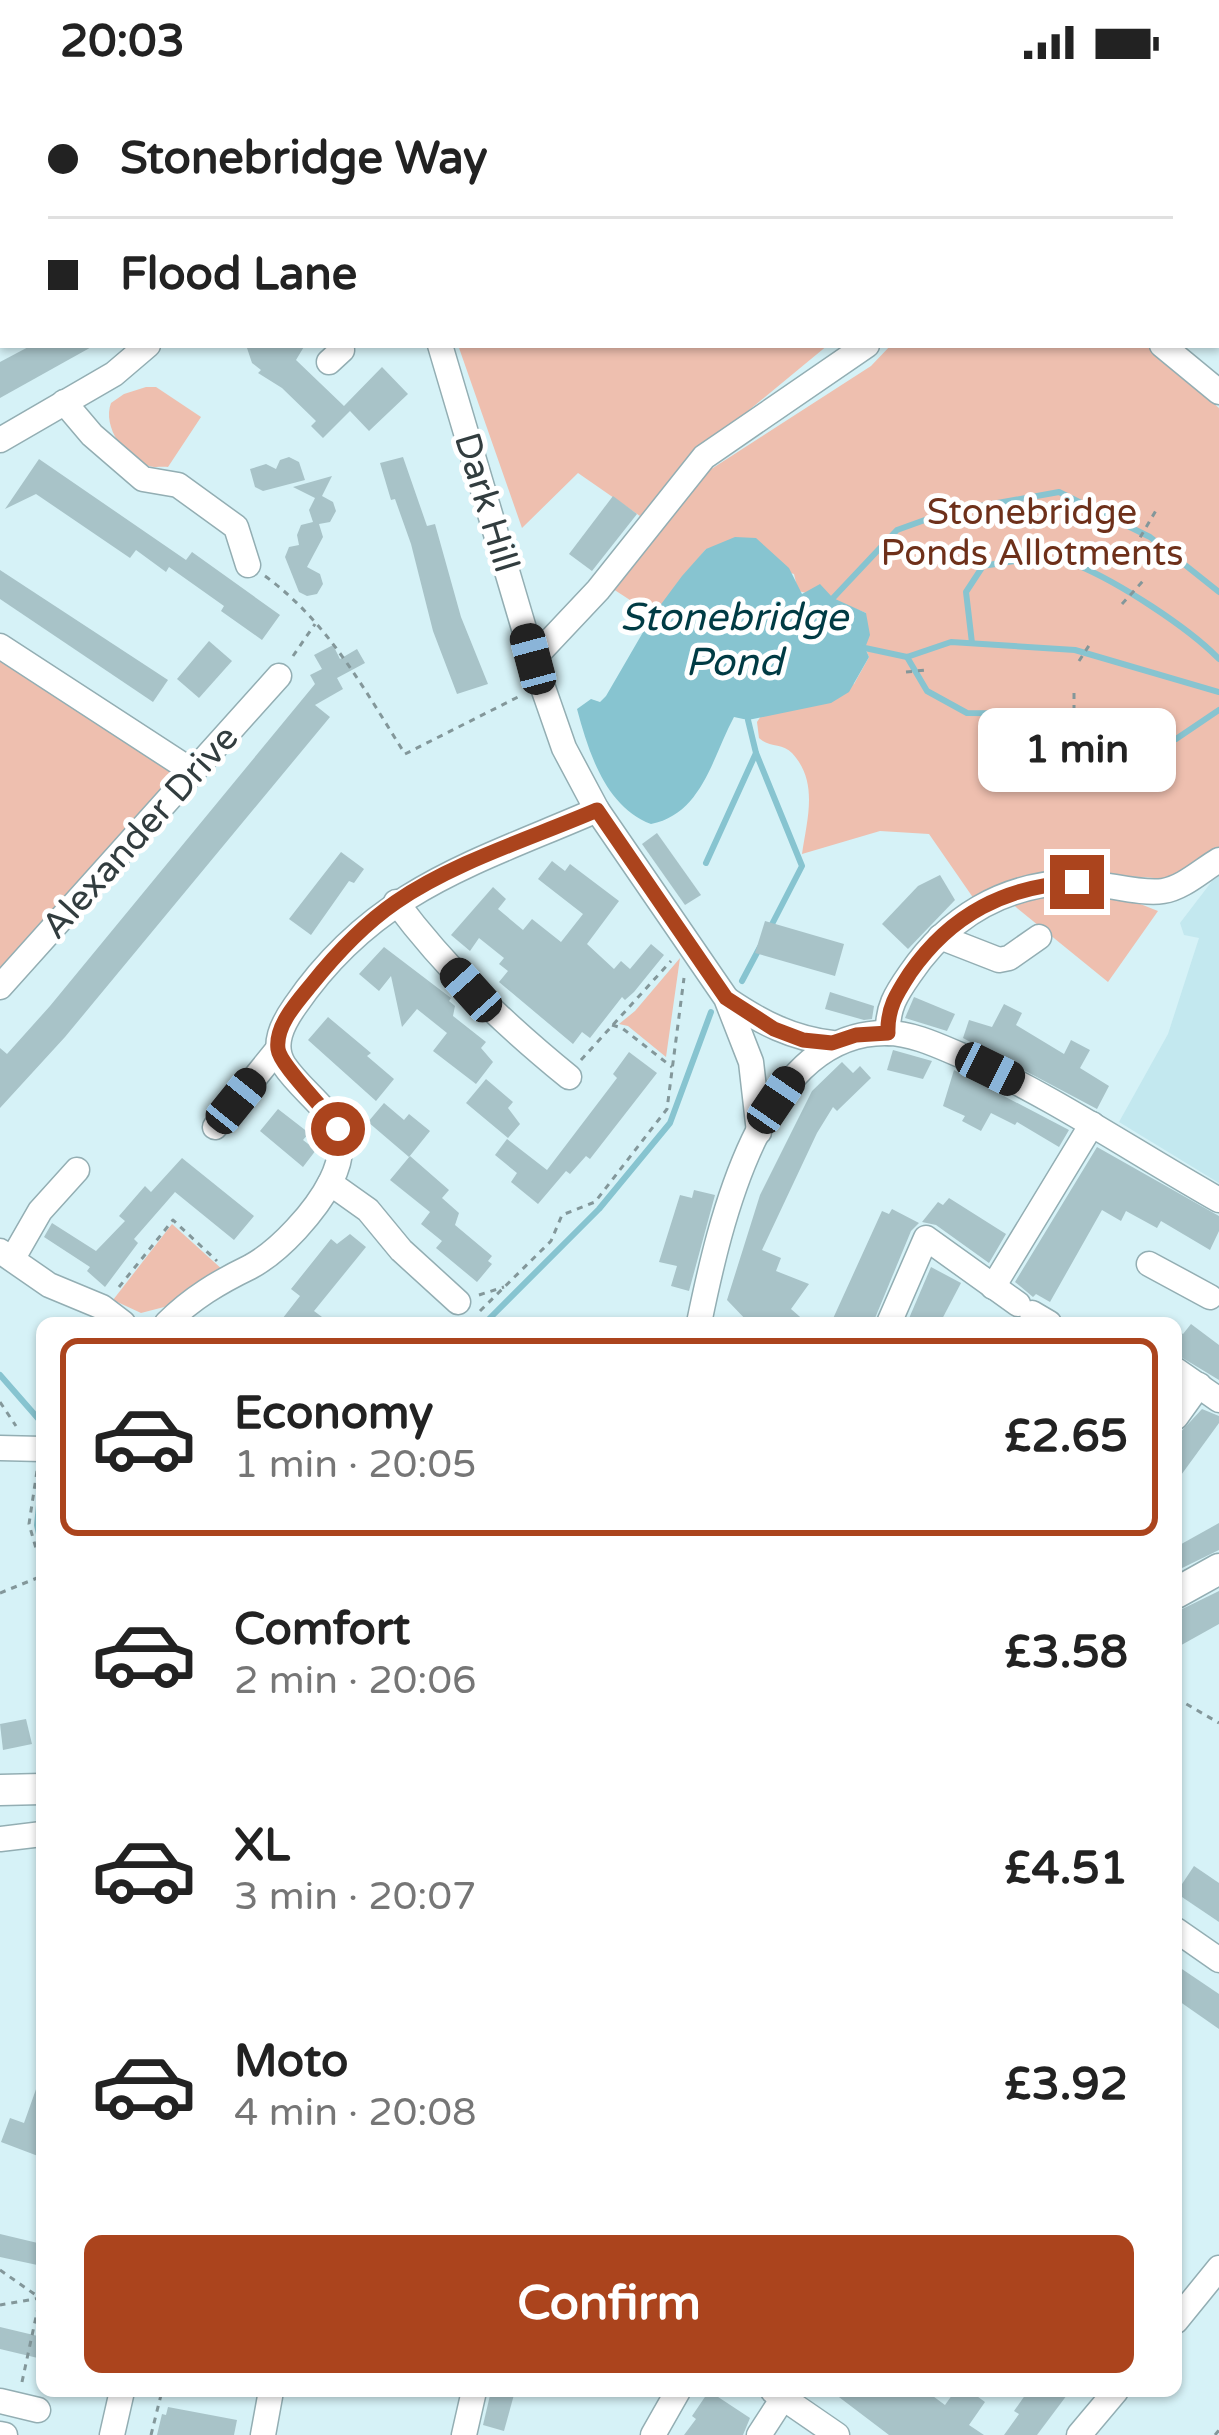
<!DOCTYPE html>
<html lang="en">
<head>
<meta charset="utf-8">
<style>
  body { margin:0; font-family:"Varela Round",sans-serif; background:#f6f6f6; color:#222; height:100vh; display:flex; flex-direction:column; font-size:45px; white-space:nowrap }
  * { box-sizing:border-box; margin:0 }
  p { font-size:39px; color:#767676 }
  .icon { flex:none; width:66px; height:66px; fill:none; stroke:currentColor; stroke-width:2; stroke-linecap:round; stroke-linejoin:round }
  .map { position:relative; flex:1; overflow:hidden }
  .side { position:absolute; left:36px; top:1233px; width:1146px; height:1080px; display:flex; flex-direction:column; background:#fff; border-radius:18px; box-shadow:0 3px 9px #0004 }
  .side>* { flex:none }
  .hud { position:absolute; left:0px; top:0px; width:1221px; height:264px; box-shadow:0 3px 9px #0004; display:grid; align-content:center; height:264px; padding:0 48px; background:#fff }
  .end { position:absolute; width:54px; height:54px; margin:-27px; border:15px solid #ab441d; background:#fff; box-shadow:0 0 0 6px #fff }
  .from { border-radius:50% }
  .bubble { position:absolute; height:84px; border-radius:18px; background:#fff; box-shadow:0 3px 9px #0004; font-size:39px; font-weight:700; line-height:84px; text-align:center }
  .car { position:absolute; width:36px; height:72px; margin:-36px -18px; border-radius:15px; box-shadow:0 0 9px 3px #0007; background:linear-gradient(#222 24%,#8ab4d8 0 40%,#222 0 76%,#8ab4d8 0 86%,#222 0) }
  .hud b { display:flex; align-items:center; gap:42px; height:114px; font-size:45px }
  .hud b+b { border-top:3px solid #e0e0e0 }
  .hud i { width:30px; height:30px; background:#222 }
  ul { padding:21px 0 0; list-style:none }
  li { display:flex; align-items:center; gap:36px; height:198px; margin:0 24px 18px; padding:0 24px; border:6px solid transparent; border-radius:18px }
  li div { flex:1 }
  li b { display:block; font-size:45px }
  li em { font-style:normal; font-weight:700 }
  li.current { border-color:#ab441d }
  li>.icon { width:108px; height:108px; stroke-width:1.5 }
  .primary-button { display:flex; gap:24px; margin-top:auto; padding:24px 48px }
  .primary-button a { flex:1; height:138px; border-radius:18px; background:#ab441d; color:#fff; font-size:48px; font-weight:700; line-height:138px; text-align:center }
  .status { display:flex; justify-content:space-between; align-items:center; height:84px; padding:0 60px; background:#fff; direction:ltr }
  .status svg { height:33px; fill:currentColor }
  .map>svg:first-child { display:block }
</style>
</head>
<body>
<div class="status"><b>20:03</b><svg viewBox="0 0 49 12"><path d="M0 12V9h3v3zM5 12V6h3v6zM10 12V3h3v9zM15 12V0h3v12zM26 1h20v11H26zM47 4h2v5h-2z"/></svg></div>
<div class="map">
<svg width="1219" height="2351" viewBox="0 0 1219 2351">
  <rect width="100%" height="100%" fill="#d6f2f7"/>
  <!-- built -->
  <polygon fill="#c3e8ef" points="1219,788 1219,1099 1119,1038 1168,950 1199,854 1184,851 1180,839"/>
  <!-- green -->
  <g fill="#eebfaf">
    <polygon points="458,261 828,261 697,369 640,432 578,389 522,444"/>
    <path d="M891,261H1146L1219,324V770L1168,795L1072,788L1009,797L974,815L929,750L880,747L802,770C807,735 819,698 792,669C783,659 769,664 759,654L757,638L761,632L854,600L869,573L865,564L866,529C843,519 821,512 798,507L794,490L706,465L653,531L610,503L702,391L871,282Z"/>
    <path d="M146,303H156L201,333L168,383C162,382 155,384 149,382C125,375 102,343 111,319L124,310Z"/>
    <polygon points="0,562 192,687 0,902"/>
    <polygon points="1057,807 1120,812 1158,827 1108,898 1006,815 1026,818"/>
    <polygon points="680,874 666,973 628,942 619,940 635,927"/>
    <polygon points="172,1140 224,1187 168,1222 141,1229 113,1216"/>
  </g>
  <!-- water -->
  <path fill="#87c4d0" d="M735,453L756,454L789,484L802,510L820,500L833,514L866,529L870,551L865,564L869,573L849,608L831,619L748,636L734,633C712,674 702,730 651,740C606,723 589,670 577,625L591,615L600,618L606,612L653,531L682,492L706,465Z"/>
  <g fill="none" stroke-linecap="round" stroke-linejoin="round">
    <!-- stream -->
    <g stroke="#87c4d0" stroke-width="6">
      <polyline points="833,514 897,446 947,428 1059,408 1150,453 1219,508"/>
      <path d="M972,559L966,508L983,482C1012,477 1048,470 1077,481C1118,498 1188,543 1219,575"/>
      <polyline points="865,564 907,573 951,558 1075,566 1219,608"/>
      <polyline points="907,573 927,607 967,629 1094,630 1176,655 1219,626"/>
      <polyline points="756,669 802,782 769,846"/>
      <polyline points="706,779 756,669 748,636"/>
      <polyline points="742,897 760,863"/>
      <polyline points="485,1239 599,1125 670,1039 711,928"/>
      <polyline points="0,1291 42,1339"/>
      <polyline points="41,1459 37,1441 42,1391"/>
    </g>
  </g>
  <!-- building -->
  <g fill="#a8c3c8">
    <polygon points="32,261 95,261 0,314 0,278"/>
    <polygon points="246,261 305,261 296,276 344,322 382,283 408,310 369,347 350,327 323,354 311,342 316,337 282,304 258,289 261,286 252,279"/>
    <polygon points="289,373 299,378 305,396 263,407 255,403 250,385 266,380 276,385 280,376"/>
    <polygon points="403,373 427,442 435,440 461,533 488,600 457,610 433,547 411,460 395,415 391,416 380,379"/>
    <polygon points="39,375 186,476 192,468 280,531 262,556 221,527 224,522 169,483 166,488 136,466 130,474 36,410 5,425"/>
    <polygon points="332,392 322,412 333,418 336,427 330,438 319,440 323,453 307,483 320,490 323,500 317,510 307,512 299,508 285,473 289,463 299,461 297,451 301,441 313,438 309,426 315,414 293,403"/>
    <polygon points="613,412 637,430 592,487 569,470"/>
    <polygon points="0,486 168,596 153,618 0,515"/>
    <polygon points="209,557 232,577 199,614 177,595"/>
    <polygon points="333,561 340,575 357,565 365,579 337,594 343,605 315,621 330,633 65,953 0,1024 0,964 7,970 50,922 315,600 310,591 322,585 314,571"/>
    <polygon points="657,749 701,811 685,821 642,760"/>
    <polygon points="341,768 364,785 354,799 349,797 311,851 289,835"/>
    <polygon points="552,777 565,787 570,780 619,817 587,860 614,885 621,877 630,885 651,860 664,871 634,908 625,916 622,913 590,954 582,948 573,960 499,898 508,887 499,880 504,874 479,854 470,867 451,851 493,803 506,815 498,825 523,846 532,835 561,858 583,830 538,795"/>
    <polygon points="940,791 955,816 908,865 882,840 918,802"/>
    <polygon points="765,837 844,860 835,892 755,869"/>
    <polygon points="384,863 451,914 449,917 455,922 453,932 486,958 481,964 493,978 476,1000 433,967 447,949 417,925 402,943 391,892 379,907 359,890"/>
    <polygon points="830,908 874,922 872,935 864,936 825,925"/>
    <polygon points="914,913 955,930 947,947 905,934"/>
    <polygon points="1004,920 1022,929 1016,941 1064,970 1071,956 1090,966 1080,984 1109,1002 1097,1025 963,954 969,936 992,943"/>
    <polygon points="328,933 371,969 367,972 394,995 376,1017 308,956"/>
    <polygon points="893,966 932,977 923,995 887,986"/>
    <polygon points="629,968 657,989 590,1075 586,1072 570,1090 566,1087 538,1120 511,1098 517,1089 495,1071 507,1055 547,1086 617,994 613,990"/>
    <polygon points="842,978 853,989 860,982 871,994 837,1027 833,1023 817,1049 762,1166 781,1174 776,1187 809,1200 791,1225 807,1239 749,1239 727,1216 760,1111 812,1007"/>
    <polygon points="954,986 1069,1046 1059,1063 1017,1038 1015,1041 991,1029 981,1047 962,1037 965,1032 943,1022"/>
    <polygon points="486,995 513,1018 508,1024 520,1040 508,1054 466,1019"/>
    <polygon points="384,1019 404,1036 409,1030 430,1047 409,1073 368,1038"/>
    <polygon points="278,1025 309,1049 303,1056 316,1066 303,1083 260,1047"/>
    <polygon points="1097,1063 1219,1132 1219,1147 1210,1166 1161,1137 1157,1144 1126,1127 1121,1137 1102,1126 1050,1218 1036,1210 1033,1213 1015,1198"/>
    <polygon points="410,1072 449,1106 442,1114 459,1129 455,1141 492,1172 488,1177 492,1180 477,1198 436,1164 442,1157 421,1140 430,1128 390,1096"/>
    <polygon points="182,1074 254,1132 234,1156 175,1108 134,1155 138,1159 105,1203 87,1187 90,1183 44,1153 52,1139 96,1167 125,1137 119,1132 145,1102 151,1108"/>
    <polygon points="694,1106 715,1111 689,1207 671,1202 677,1182 659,1178 680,1111 692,1114"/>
    <polygon points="949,1114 1006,1150 989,1179 936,1141 922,1138 938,1118 943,1121"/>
    <polygon points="892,1125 919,1139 911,1147 873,1239 831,1239 882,1127 889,1130"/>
    <polygon points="350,1150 366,1163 314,1227 330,1239 279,1239 300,1212 291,1205 331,1155 337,1160"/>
    <polygon points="931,1183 961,1199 940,1239 907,1239"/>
    <polygon points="1191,1240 1219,1261 1219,1296 1176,1270 1176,1245 1183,1250"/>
    <polygon points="1202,1325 1219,1332 1219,1339 1176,1398 1176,1353"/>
    <polygon points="1219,1439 1219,1466 1176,1487 1176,1463"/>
    <polygon points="1219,1507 1219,1540 1176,1564 1176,1528"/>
    <polygon points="26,1635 32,1660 3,1666 0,1640"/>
    <polygon points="1194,1782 1219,1799 1219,1838 1176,1809"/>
    <polygon points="1176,1881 1219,1910 1219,1945 1176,1915"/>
    <polygon points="40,1994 42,2061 38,2072 1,2058 10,2034 24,2039"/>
    <polygon points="0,2150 42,2160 42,2182 0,2173"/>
    <polygon points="0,2243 42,2253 42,2275 0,2265"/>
    <polygon points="491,2307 515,2307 504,2347 483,2341"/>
    <polygon points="709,2307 750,2334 743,2351 684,2351 696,2335 692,2332"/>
    <polygon points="831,2307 926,2307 945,2321 955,2307 970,2307 985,2318 969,2341 984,2351 889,2351"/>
    <polygon points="1028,2307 1070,2307 1037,2351 1004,2351 1019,2330 1014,2327"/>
    <polygon points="168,2323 237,2336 234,2351 157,2351 162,2330 166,2331"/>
  </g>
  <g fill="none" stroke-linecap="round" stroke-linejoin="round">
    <!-- minor casing -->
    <g stroke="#93aeb3" stroke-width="27">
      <g id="minor">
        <polyline points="20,0 22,3"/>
        <polyline points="292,0 294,3"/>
        <polyline points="981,0 981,3"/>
        <polyline points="58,3 63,0"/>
        <polyline points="336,3 340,0"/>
        <polyline points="1218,26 1219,26"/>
        <polyline points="0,42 3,40"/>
        <polyline points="440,261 533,575 564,664 597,726 726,914 751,978 759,1048"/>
        <polyline points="1162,261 1219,308"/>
        <polyline points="329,278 342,266 338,261"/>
        <polyline points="64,318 92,351 143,395 178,401 236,443 248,481"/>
        <polyline points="0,356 114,290 148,261"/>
        <polyline points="0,562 192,687"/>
        <polyline points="533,575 598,506 704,373 867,261"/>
        <path d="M396,818C446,885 504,940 569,993"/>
        <polyline points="940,853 999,876 1009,874 1039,853"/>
        <polyline points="0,903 279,592"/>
        <path d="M728,916C762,939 792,954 832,959"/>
        <path d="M888,949C887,924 896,910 910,890C948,834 1002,801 1071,798C1099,797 1139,811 1163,807C1183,804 1202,786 1219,776"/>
        <polyline points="215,1043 278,965"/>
        <polyline points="330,1099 368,1126 401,1166 458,1218"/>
        <polyline points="0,1167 49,1201 102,1223 123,1239"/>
        <polyline points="13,1174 40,1127 77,1086"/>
        <polyline points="1149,1180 1210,1213"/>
        <polyline points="993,1203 1092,1040"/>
        <polyline points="1032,1229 1049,1239"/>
        <path d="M167,1239C192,1214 219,1198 250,1183C280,1167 316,1127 331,1097C361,1038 311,1021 284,981C271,961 283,939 295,922C374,806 475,779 597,726"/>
        <path d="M699,1239C719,1142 761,947 887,949C913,949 941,963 965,973C1054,1013 1134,1068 1219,1116"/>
        <polyline points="889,1239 926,1154 1018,1220"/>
        <polyline points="1176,1286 1219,1316"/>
        <polyline points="1176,1333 1199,1301"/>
        <polyline points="0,1364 42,1365"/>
        <polyline points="0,1755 42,1750"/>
        <polyline points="1176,1846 1219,1876"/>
        <polyline points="1176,2237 1219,2184"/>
        <polyline points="773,2307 837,2351"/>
        <polyline points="0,2317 38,2326"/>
        <polyline points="0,2350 5,2351"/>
        <polyline points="112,2351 122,2307"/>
        <polyline points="263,2351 271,2307"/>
        <polyline points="464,2351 474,2307"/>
        <polyline points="653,2351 678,2307"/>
        <polyline points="759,2351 783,2314"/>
        <polyline points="1079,2351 1116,2307"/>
      </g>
    </g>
    <!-- major casing -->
    <g stroke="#93aeb3" stroke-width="33">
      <g id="major">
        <polyline points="1176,1509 1219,1485"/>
        <polyline points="0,1706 42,1705"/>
      </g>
    </g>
    <!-- path -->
    <g stroke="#83979a" stroke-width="3" stroke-dasharray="6 6" stroke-linecap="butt">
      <polyline points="1128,474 1158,423"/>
      <path d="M265,492C328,538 364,605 405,670L520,612"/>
      <polyline points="1122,520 1143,497"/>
      <polyline points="293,572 315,540"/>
      <polyline points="1079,577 1090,560"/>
      <polyline points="906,588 926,586"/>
      <polyline points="1074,609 1074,645"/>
      <polyline points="612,941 622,944 672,983"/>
      <polyline points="581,976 671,877"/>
      <polyline points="119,1203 173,1136 217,1177"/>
      <polyline points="479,1211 504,1203"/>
      <polyline points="480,1227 551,1157 562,1131 595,1118 667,1025 684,894"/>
      <polyline points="0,1318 16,1342"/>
      <polyline points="37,1387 29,1440 37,1468 42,1466"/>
      <polyline points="0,1509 42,1492"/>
      <polyline points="1176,1614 1219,1639"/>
      <polyline points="0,2186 40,2214 0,2221"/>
      <polyline points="22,2298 42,2205"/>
      <polyline points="151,2351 162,2307"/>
      <polyline points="1215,2351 1219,2346"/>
    </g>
    <!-- minor -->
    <use href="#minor" stroke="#fff" stroke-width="24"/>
    <!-- major -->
    <use href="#major" stroke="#fff" stroke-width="30"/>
  </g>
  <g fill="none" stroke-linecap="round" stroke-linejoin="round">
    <!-- route -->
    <path stroke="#ab441d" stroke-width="15" d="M338,1045C326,1025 280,982 278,965C275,942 297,918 311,901C335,871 364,840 396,818C454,778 532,754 597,726L726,914L774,945L803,956L832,959L856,951L888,949C887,924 897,909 910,889C951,830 1006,802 1077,798"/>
  </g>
  <g text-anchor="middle" stroke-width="10" stroke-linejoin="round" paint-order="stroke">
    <!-- street labels -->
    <g font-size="36" fill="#323d3f" stroke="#fff">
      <text transform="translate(488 418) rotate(73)" y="13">Dark Hill</text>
      <text transform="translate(139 747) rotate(-48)" y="13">Alexander Drive</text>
    </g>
    <!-- park labels -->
    <g font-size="36" fill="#6e301a" stroke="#fff">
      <text x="1032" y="440">Stonebridge<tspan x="1032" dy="41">Ponds Allotments</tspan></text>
    </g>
    <!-- water labels -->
    <g font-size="39" font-style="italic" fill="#003b44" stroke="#fff">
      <text x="734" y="546">Stonebridge<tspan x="734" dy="45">Pond</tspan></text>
    </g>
  </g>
</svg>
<i class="end from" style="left:338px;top:1045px"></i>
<i class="end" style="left:1077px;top:798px"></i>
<div class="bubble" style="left:978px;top:624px;width:198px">1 min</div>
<i class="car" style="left:533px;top:575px;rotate:345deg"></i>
<i class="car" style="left:471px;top:906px;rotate:318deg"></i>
<i class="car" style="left:990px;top:985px;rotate:116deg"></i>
<i class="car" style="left:776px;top:1016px;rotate:34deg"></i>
<i class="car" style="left:236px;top:1017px;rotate:39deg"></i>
<div class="hud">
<b><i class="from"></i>Stonebridge Way</b>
<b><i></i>Flood Lane</b>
</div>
<section class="side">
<ul>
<li class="current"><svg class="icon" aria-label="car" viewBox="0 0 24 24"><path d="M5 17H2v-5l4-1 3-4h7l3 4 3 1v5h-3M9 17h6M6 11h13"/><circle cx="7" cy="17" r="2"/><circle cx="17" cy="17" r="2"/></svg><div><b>Economy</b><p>1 min · 20:05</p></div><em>£2.65</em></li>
<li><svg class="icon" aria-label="car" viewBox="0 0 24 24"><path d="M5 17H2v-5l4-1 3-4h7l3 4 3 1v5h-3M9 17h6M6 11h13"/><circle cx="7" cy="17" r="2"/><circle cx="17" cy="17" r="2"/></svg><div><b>Comfort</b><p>2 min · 20:06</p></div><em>£3.58</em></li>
<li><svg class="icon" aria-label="car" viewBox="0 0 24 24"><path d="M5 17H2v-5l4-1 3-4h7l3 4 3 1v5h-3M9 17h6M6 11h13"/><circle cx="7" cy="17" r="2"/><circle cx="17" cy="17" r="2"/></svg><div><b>XL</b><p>3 min · 20:07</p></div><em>£4.51</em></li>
<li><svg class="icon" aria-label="car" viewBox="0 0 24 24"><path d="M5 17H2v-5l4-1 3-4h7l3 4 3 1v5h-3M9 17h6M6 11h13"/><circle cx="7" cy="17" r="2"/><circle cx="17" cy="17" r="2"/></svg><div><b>Moto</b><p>4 min · 20:08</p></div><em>£3.92</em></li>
</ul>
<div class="primary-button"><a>Confirm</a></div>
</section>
</div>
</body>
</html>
